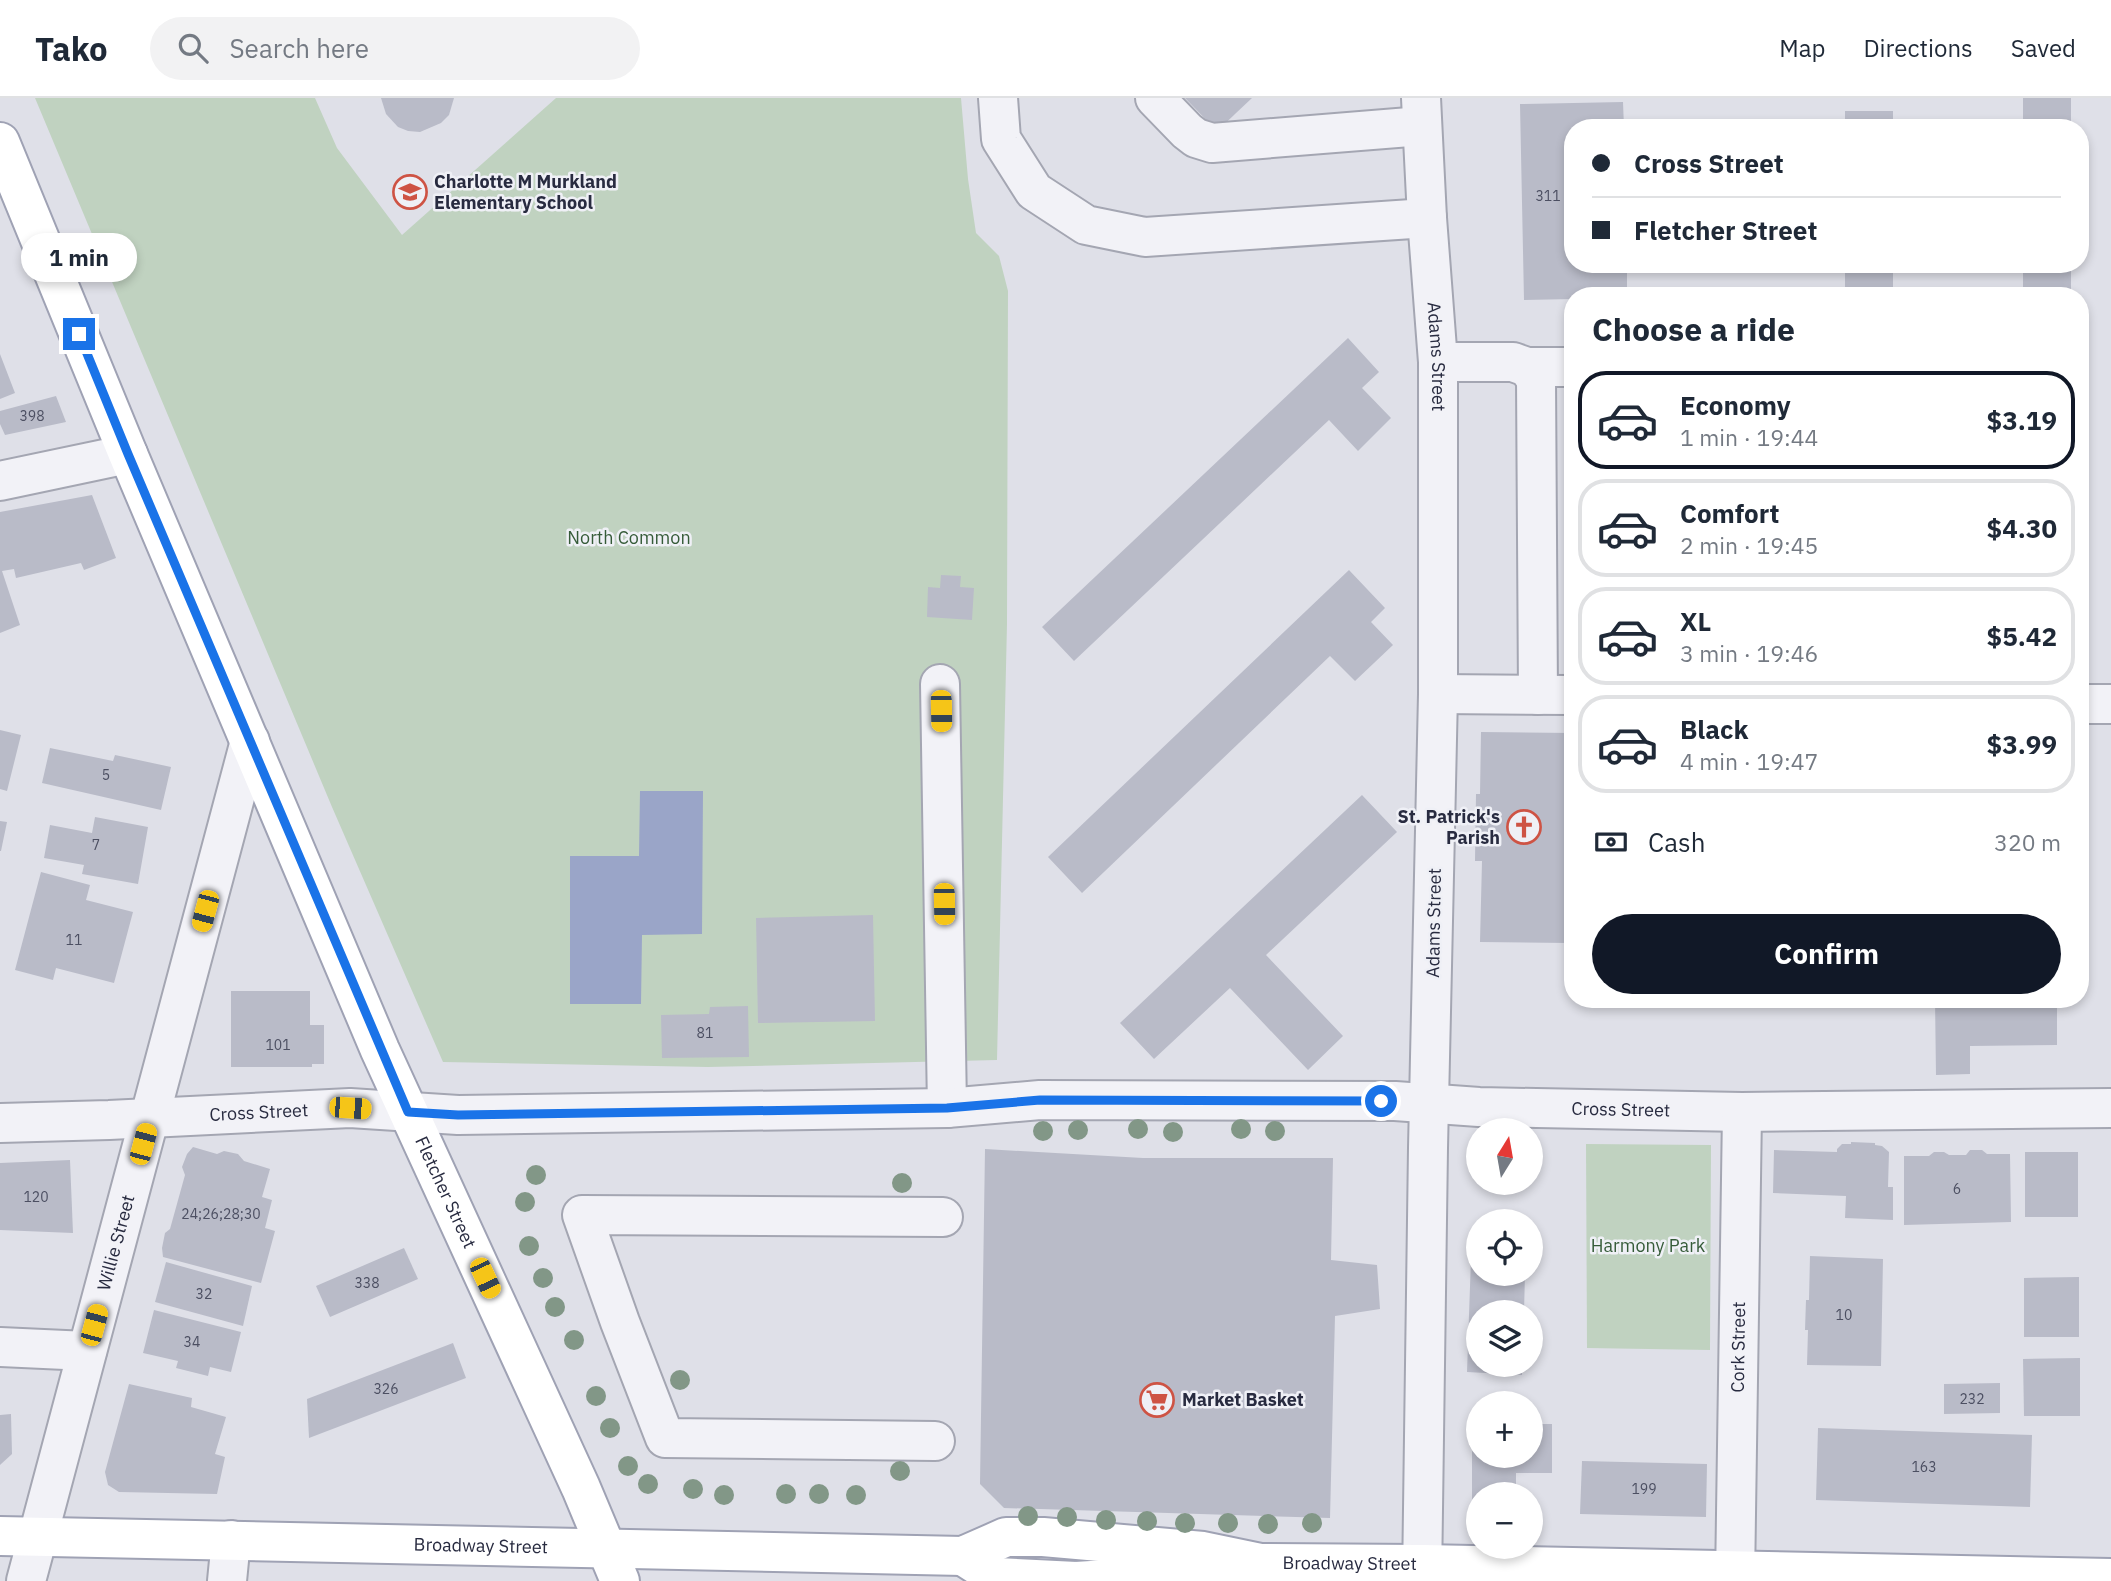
<!DOCTYPE html>
<html lang="en">
<head>
<meta charset="utf-8">
<style>
  body { margin:0; font-family:"IBM Plex Sans",sans-serif; background:#f2f2f3; color:#1f2937; height:100vh; display:flex; flex-direction:column; font-size:26px; white-space:nowrap }
  * { box-sizing:border-box; margin:0 }
  p { font-size:23px; color:#747a83 }
  .icon { flex:none; width:38px; height:38px; fill:none; stroke:currentColor; stroke-width:2; stroke-linecap:round; stroke-linejoin:round }
  .map { position:relative; flex:1; overflow:hidden }
  .details { position:absolute; left:1564px; top:189px; width:525px; height:721px; display:flex; flex-direction:column; background:#fff; border-radius:28px; box-shadow:0 4px 10px #0003 }
  .details>* { flex:none }
  .guide { position:absolute; left:1564px; top:21px; width:525px; height:154px; border-radius:28px; box-shadow:0 4px 10px #0003; display:grid; align-content:center; height:154px; padding:0 28px; background:#fff }
  .needle { width:46px; rotate:11deg }
  .fabs { position:absolute; left:1466px; top:1020px; display:grid; gap:14px }
  .fabs a { display:grid; place-items:center; width:77px; height:77px; border-radius:50%; background:#fff; box-shadow:0 4px 10px #0003; font-size:35px }
  .end { position:absolute; width:32px; height:32px; margin:-16px; border:9px solid #1a73e8; background:#fff; box-shadow:0 0 0 4px #fff }
  .from { border-radius:50% }
  .bubble { position:absolute; height:49px; border-radius:24px; background:#fff; box-shadow:0 4px 10px #0003; font-size:23px; font-weight:700; line-height:49px; text-align:center }
  .car { position:absolute; width:21px; height:42px; margin:-21px -10px; border-radius:9px; box-shadow:0 0 5px 2px #0007; background:linear-gradient(#f5c518 24%,#345 0 40%,#f5c518 0 76%,#345 0 86%,#f5c518 0) }
  .guide b { display:flex; align-items:center; gap:24px; height:66px; font-size:26px }
  .guide b+b { border-top:2px solid #e0e1e3 }
  .guide i { width:18px; height:18px; background:#1f2937 }
  ul { padding:0; list-style:none }
  li { display:flex; align-items:center; gap:21px; height:98px; margin:0 14px 10px; padding:0 14px; border:4px solid #e0e1e3; border-radius:28px }
  li div { flex:1 }
  li b { display:block; font-size:26px }
  li em { font-style:normal; font-weight:700 }
  li.selected { border-color:#111827 }
  li>.icon { width:63px; height:63px; stroke-width:1.5 }
  h2 { padding:0 28px; font-size:32px; line-height:84px }
  .pay { display:flex; align-items:center; gap:18px; height:77px; padding:0 28px; font-size:26px }
  .pay p { margin-inline-start:auto }
  .button { display:flex; gap:14px; margin-top:auto; padding:14px 28px }
  .button a { flex:1; height:80px; border-radius:42px; background:#111827; color:#fff; font-size:28px; font-weight:700; line-height:80px; text-align:center }
  header { display:flex; align-items:center; gap:42px; box-sizing:border-box; height:98px; padding:0 35px; background:#fff; border-bottom:2px solid #e0e1e3 }
  header strong { font-size:33px }
  nav { display:flex; gap:38px; margin-inline-start:auto; font-size:24px }
  .search { width:490px; height:63px; background:#f2f2f3; display:flex; align-items:center; gap:18px; box-sizing:border-box; padding:0 24px; border-radius:38px; color:#747a83; font-size:26px }
  .map>svg:first-child { display:block }
</style>
</head>
<body>
<header>
<strong>Tako</strong>
<div class="search"><svg class="icon" aria-label="search" viewBox="0 0 24 24"><circle cx="10" cy="10" r="6"/><path d="M15 15l6 6"/></svg>Search here</div>
<nav><a>Map</a><a>Directions</a><a>Saved</a></nav>
</header>
<div class="map">
<svg width="2111" height="1483" viewBox="0 0 2111 1483">
  <rect width="100%" height="100%" fill="#dfe0e8"/>
  <!-- green -->
  <g fill="#c0d2c0">
    <polygon points="35,0 315,0 337,50 402,137 556,0 961,0 968,81 976,135 999,158 1008,193 1007,526 997,962 708,969 443,964 332,709"/>
    <polygon points="1586,1046 1711,1047 1710,1252 1587,1250"/>
  </g>
  <!-- water -->
  <polygon fill="#9aa5c8" points="640,693 703,693 702,836 642,837 641,906 570,906 570,758 639,758"/>
  <!-- building -->
  <g fill="#b9bbc8">
    <polygon points="381,0 454,0 449,17 441,25 420,34 408,33 398,29 386,16"/>
    <polygon points="1185,0 1252,0 1217,33"/>
    <rect x="2023" y="0" width="48" height="30"/>
    <polygon points="1623,4 1624,30 1573,30 1573,166 1627,166 1627,198 1573,198 1573,201 1524,202 1520,6"/>
    <rect x="1845" y="13" width="48" height="17"/>
    <rect x="1845" y="166" width="48" height="32"/>
    <rect x="2023" y="166" width="48" height="32"/>
    <polygon points="1348,240 1379,274 1362,290 1391,320 1358,353 1329,322 1074,563 1042,529"/>
    <polygon points="0,256 15,295 0,301"/>
    <polygon points="56,298 66,324 5,337 0,326 0,313"/>
    <polygon points="92,397 116,460 84,472 81,465 16,480 14,471 2,473 20,527 0,535 0,414"/>
    <polygon points="1349,472 1385,510 1371,524 1393,547 1355,583 1330,558 1082,795 1048,759"/>
    <polygon points="941,477 961,478 960,489 974,490 972,522 927,519 928,489 940,490"/>
    <polygon points="0,632 21,637 7,693 0,691"/>
    <polygon points="1481,634 1573,635 1573,811 1570,811 1569,845 1480,844 1482,763 1475,763 1476,696 1480,696"/>
    <polygon points="50,650 113,663 115,657 171,669 161,712 42,685"/>
    <polygon points="1362,697 1397,734 1266,857 1343,938 1308,972 1230,890 1154,961 1120,925"/>
    <polygon points="95,719 148,729 138,786 82,776 84,767 44,760 50,727 92,735"/>
    <polygon points="0,723 7,724 1,753 0,753"/>
    <polygon points="41,774 90,787 86,802 133,814 114,885 56,870 53,882 15,872"/>
    <polygon points="873,817 875,923 758,925 756,820"/>
    <polygon points="231,893 310,893 310,927 324,927 324,966 312,966 312,969 231,969"/>
    <polygon points="1935,901 2057,901 2057,947 1970,948 1970,976 1936,977"/>
    <polygon points="748,908 749,959 662,960 661,917 709,916 710,909"/>
    <polygon points="1851,1044 1875,1045 1875,1047 1882,1048 1889,1054 1888,1089 1893,1089 1893,1122 1845,1120 1846,1098 1773,1095 1774,1052 1837,1054 1837,1051 1842,1046 1851,1046"/>
    <polygon points="193,1049 217,1056 224,1053 238,1056 244,1063 270,1071 262,1099 272,1102 265,1130 275,1133 261,1185 163,1159 162,1150 165,1135 170,1131 185,1077 182,1069 187,1056"/>
    <polygon points="985,1051 1143,1060 1333,1060 1331,1162 1377,1167 1380,1211 1335,1218 1330,1420 1004,1410 980,1386"/>
    <polygon points="1970,1052 1982,1052 1987,1056 2010,1056 2011,1124 1904,1127 1904,1058 1929,1058 1934,1054 1944,1054 1949,1057 1966,1057"/>
    <rect x="2025" y="1054" width="53" height="65"/>
    <polygon points="70,1062 73,1135 0,1132 0,1065"/>
    <polygon points="404,1150 418,1181 330,1219 316,1188"/>
    <polygon points="1810,1158 1883,1161 1881,1268 1807,1267 1808,1232 1805,1232 1806,1202 1809,1202"/>
    <polygon points="1471,1160 1479,1161 1479,1176 1525,1176 1524,1214 1479,1214 1479,1267 1522,1267 1522,1277 1467,1274"/>
    <polygon points="166,1164 252,1188 243,1228 155,1204"/>
    <polygon points="2079,1179 2079,1239 2024,1239 2024,1180"/>
    <polygon points="154,1212 241,1234 231,1274 210,1269 208,1278 176,1270 178,1263 143,1255"/>
    <polygon points="453,1245 466,1280 309,1340 307,1301"/>
    <polygon points="2080,1260 2080,1318 2024,1318 2023,1261"/>
    <polygon points="2000,1285 2000,1315 1944,1316 1944,1286"/>
    <polygon points="129,1286 192,1300 191,1309 226,1319 215,1356 225,1359 217,1396 119,1394 108,1387 105,1374"/>
    <polygon points="11,1316 12,1356 0,1367 0,1317"/>
    <polygon points="1472,1325 1479,1325 1479,1358 1531,1358 1531,1326 1552,1326 1552,1375 1516,1375 1516,1396 1479,1396 1479,1420 1472,1420"/>
    <polygon points="1818,1330 2032,1337 2030,1409 1816,1402"/>
    <polygon points="1582,1363 1707,1366 1706,1419 1580,1416"/>
  </g>
  <g fill="none" stroke-linecap="round" stroke-linejoin="round">
    <!-- minor casing -->
    <g stroke="#a4a6b2" stroke-width="42">
      <g id="minor">
        <polyline points="998,0 1001,41 1034,93 1086,127 1145,139 1427,120"/>
        <polyline points="1155,0 1187,33 1196,40 1212,45 1422,28"/>
        <path id="s1" d="M1421,0L1427,120L1438,264V596L1428,1050L1422,1483"/>
        <polyline points="1438,264 1513,264 1527,269 1536,281 1538,597"/>
        <polyline points="1527,269 1573,269"/>
        <polyline points="0,383 128,356"/>
        <polyline points="940,586 947,1010"/>
        <polyline points="1438,596 1573,597"/>
        <polyline points="2081,606 2111,606"/>
        <path id="s2" d="M0,1025L109,1022L350,1010L458,1017L947,1010L1040,1002L1395,1003L1479,1009L1742,1014L2111,1010"/>
        <polyline points="0,1249 87,1253"/>
        <polyline points="935,1343 665,1340 620,1224 582,1117 943,1119"/>
        <path id="s3" d="M26,1483L250,643"/>
        <polyline points="227,1483 231,1442"/>
        <path id="s4" d="M1735,1483L1742,1014"/>
      </g>
    </g>
    <!-- major casing -->
    <g stroke="#9fa2b4" stroke-width="42">
      <g id="major">
        <path id="s5" d="M0,44L128,356L380,952L581,1390L620,1483"/>
        <path id="s6" d="M0,1438L963,1458L1006,1439H1043L1203,1453L1261,1465"/>
        <path id="s7" d="M963,1458L996,1479L1076,1483L1204,1475L1261,1465L1422,1466L2111,1480"/>
      </g>
    </g>
    <!-- minor -->
    <use href="#minor" stroke="#f2f2f7" stroke-width="38"/>
    <!-- major -->
    <use href="#major" stroke="#fff" stroke-width="38"/>
  </g>
  <!-- trees -->
  <g fill="#829787">
    <circle cx="1138" cy="1031" r="10"/>
    <circle cx="1241" cy="1031" r="10"/>
    <circle cx="1078" cy="1032" r="10"/>
    <circle cx="1043" cy="1033" r="10"/>
    <circle cx="1275" cy="1033" r="10"/>
    <circle cx="1173" cy="1034" r="10"/>
    <circle cx="536" cy="1077" r="10"/>
    <circle cx="902" cy="1085" r="10"/>
    <circle cx="525" cy="1104" r="10"/>
    <circle cx="529" cy="1148" r="10"/>
    <circle cx="543" cy="1180" r="10"/>
    <circle cx="555" cy="1209" r="10"/>
    <circle cx="574" cy="1242" r="10"/>
    <circle cx="680" cy="1282" r="10"/>
    <circle cx="596" cy="1298" r="10"/>
    <circle cx="610" cy="1330" r="10"/>
    <circle cx="628" cy="1368" r="10"/>
    <circle cx="900" cy="1373" r="10"/>
    <circle cx="648" cy="1386" r="10"/>
    <circle cx="693" cy="1391" r="10"/>
    <circle cx="786" cy="1396" r="10"/>
    <circle cx="819" cy="1396" r="10"/>
    <circle cx="724" cy="1397" r="10"/>
    <circle cx="856" cy="1397" r="10"/>
    <circle cx="1028" cy="1418" r="10"/>
    <circle cx="1067" cy="1419" r="10"/>
    <circle cx="1106" cy="1422" r="10"/>
    <circle cx="1147" cy="1423" r="10"/>
    <circle cx="1185" cy="1425" r="10"/>
    <circle cx="1228" cy="1425" r="10"/>
    <circle cx="1312" cy="1425" r="10"/>
    <circle cx="1268" cy="1426" r="10"/>
  </g>
  <g fill="none" stroke-linecap="round" stroke-linejoin="round">
    <!-- route -->
    <polyline stroke="#1a73e8" stroke-width="9" points="79,236 128,356 408,1014 458,1017 947,1010 1040,1002 1381,1003"/>
  </g>
  <!-- icons -->
  <defs>
    <g id="school-ring" transform="scale(1.75)"><circle r="9.5" fill="#eff0f6" stroke="#ce5344" stroke-width="1.5"/><path d="M0-5L7-2L0 1L-7-2ZM-4 1L0 2.5L4 1V4Q0 6-4 4Z" fill="#ce5344"/></g>
    <g id="church-ring" transform="scale(1.75)"><circle r="9.5" fill="#eff0f6" stroke="#ce5344" stroke-width="1.5"/><path d="M-1.2-6h2.4v3.5h3.3v2.4h-3.3V6h-2.4V-.1h-3.3v-2.4h3.3Z" fill="#ce5344"/></g>
    <g id="supermarket-ring" transform="scale(1.75)"><circle r="9.5" fill="#eff0f6" stroke="#ce5344" stroke-width="1.5"/><path d="M-6-5.5h2.5l.6 2H6L4.5 2H-2.5L-4.4-4H-6ZM-1.5 3.2a1.3 1.3 0 1 0 .1 0ZM3 3.2a1.3 1.3 0 1 0 .1 0Z" fill="#ce5344"/></g>
  </defs>
  <g fill-rule="evenodd">
    <use href="#school-ring" x="410" y="94"/>
    <use href="#church-ring" x="1524" y="729"/>
    <use href="#supermarket-ring" x="1157" y="1302"/>
  </g>
  <g text-anchor="middle" stroke-width="5" stroke-linejoin="round" paint-order="stroke">
    <!-- number labels -->
    <g font-size="14" fill="#4c4f62">
      <text x="1548" y="103">311</text>
      <text x="32" y="323">398</text>
      <text x="106" y="682">5</text>
      <text x="96" y="752">7</text>
      <text x="74" y="847">11</text>
      <text x="705" y="940">81</text>
      <text x="278" y="952">101</text>
      <text x="1957" y="1096">6</text>
      <text x="36" y="1104">120</text>
      <text x="221" y="1121">24;26;28;30</text>
      <text x="367" y="1190">338</text>
      <text x="204" y="1201">32</text>
      <text x="1844" y="1222">10</text>
      <text x="192" y="1249">34</text>
      <text x="386" y="1296">326</text>
      <text x="1972" y="1306">232</text>
      <text x="1924" y="1374">163</text>
      <text x="1644" y="1396">199</text>
    </g>
    <!-- poi labels -->
    <g font-size="18" font-weight="bold" fill="#282b40" stroke="#eff0f6" text-anchor="start">
      <text x="434" y="90">Charlotte M Murkland<tspan x="434" dy="21">Elementary School</tspan></text>
      <text x="1500" y="725" text-anchor="end">St. Patrick's<tspan x="1500" dy="21">Parish</tspan></text>
      <text x="1182" y="1308">Market Basket</text>
    </g>
    <!-- street labels -->
    <g font-size="18" fill="#282b40" stroke="#eff0f6">
      <text dy="6" stroke="none"><textPath href="#s1" startOffset="259">Adams Street</textPath></text>
      <text transform="translate(1434 825) rotate(-89)" y="6">Adams Street</text>
      <text dy="6" stroke="none"><textPath href="#s2" startOffset="1622">Cross Street</textPath></text>
      <text dy="6" stroke="none"><textPath href="#s2" startOffset="259">Cross Street</textPath></text>
      <text dy="6" stroke="none"><textPath href="#s5" startOffset="1141">Fletcher Street</textPath></text>
      <text dy="6" stroke="none"><textPath href="#s3" startOffset="350">Willie Street</textPath></text>
      <text dy="6" stroke="none"><textPath href="#s4" startOffset="234">Cork Street</textPath></text>
      <text dy="6" stroke="none"><textPath href="#s6" startOffset="481">Broadway Street</textPath></text>
      <text dy="6" stroke="none"><textPath href="#s7" startOffset="394">Broadway Street</textPath></text>
    </g>
    <!-- park labels -->
    <g font-size="18" fill="#355b38" stroke="#eff0f6">
      <text x="629" y="446">North Common</text>
      <text x="1648" y="1154">Harmony Park</text>
    </g>
  </g>
</svg>
<div class="fabs">
<a><svg class="needle" viewBox="-14 -14 28 28"><path d="M0-13l5 13h-10z" fill="#e53935"/><path d="M0 13l5-13h-10z" fill="#747a83"/></svg></a>
<a><svg class="icon" aria-label="locate" viewBox="0 0 24 24"><circle cx="12" cy="12" r="6"/><path d="M12 2v4M12 18v4M2 12h4M18 12h4"/></svg></a>
<a><svg class="icon" aria-label="layers" viewBox="0 0 24 24"><path d="M12 4l9 5-9 5-9-5zM3 14l9 5 9-5"/></svg></a>
<a>+</a>
<a>−</a>
</div>
<i class="end from" style="left:1381px;top:1003px"></i>
<i class="end" style="left:79px;top:236px"></i>
<div class="bubble" style="left:21px;top:135px;width:116px">1 min</div>
<i class="car" style="left:941px;top:613px;rotate:179deg"></i>
<i class="car" style="left:944px;top:806px;rotate:179deg"></i>
<i class="car" style="left:205px;top:813px;rotate:195deg"></i>
<i class="car" style="left:350px;top:1010px;rotate:94deg"></i>
<i class="car" style="left:143px;top:1046px;rotate:15deg"></i>
<i class="car" style="left:485px;top:1180px;rotate:155deg"></i>
<i class="car" style="left:94px;top:1227px;rotate:15deg"></i>
<div class="guide">
<b><i class="from"></i>Cross Street</b>
<b><i></i>Fletcher Street</b>
</div>
<section class="details">
<h2>Choose a ride</h2>
<ul>
<li class="selected"><svg class="icon" aria-label="car" viewBox="0 0 24 24"><path d="M5 17H2v-5l4-1 3-4h7l3 4 3 1v5h-3M9 17h6M6 11h13"/><circle cx="7" cy="17" r="2"/><circle cx="17" cy="17" r="2"/></svg><div><b>Economy</b><p>1 min · 19:44</p></div><em>$3.19</em></li>
<li><svg class="icon" aria-label="car" viewBox="0 0 24 24"><path d="M5 17H2v-5l4-1 3-4h7l3 4 3 1v5h-3M9 17h6M6 11h13"/><circle cx="7" cy="17" r="2"/><circle cx="17" cy="17" r="2"/></svg><div><b>Comfort</b><p>2 min · 19:45</p></div><em>$4.30</em></li>
<li><svg class="icon" aria-label="car" viewBox="0 0 24 24"><path d="M5 17H2v-5l4-1 3-4h7l3 4 3 1v5h-3M9 17h6M6 11h13"/><circle cx="7" cy="17" r="2"/><circle cx="17" cy="17" r="2"/></svg><div><b>XL</b><p>3 min · 19:46</p></div><em>$5.42</em></li>
<li><svg class="icon" aria-label="car" viewBox="0 0 24 24"><path d="M5 17H2v-5l4-1 3-4h7l3 4 3 1v5h-3M9 17h6M6 11h13"/><circle cx="7" cy="17" r="2"/><circle cx="17" cy="17" r="2"/></svg><div><b>Black</b><p>4 min · 19:47</p></div><em>$3.99</em></li>
</ul>
<div class="pay"><svg class="icon" aria-label="cash" viewBox="0 0 24 24"><path d="M3 7h18v10H3z"/><circle cx="12" cy="12" r="2"/></svg>Cash<p>320 m</p></div>
<div class="button"><a>Confirm</a></div>
</section>
</div>
</body>
</html>
